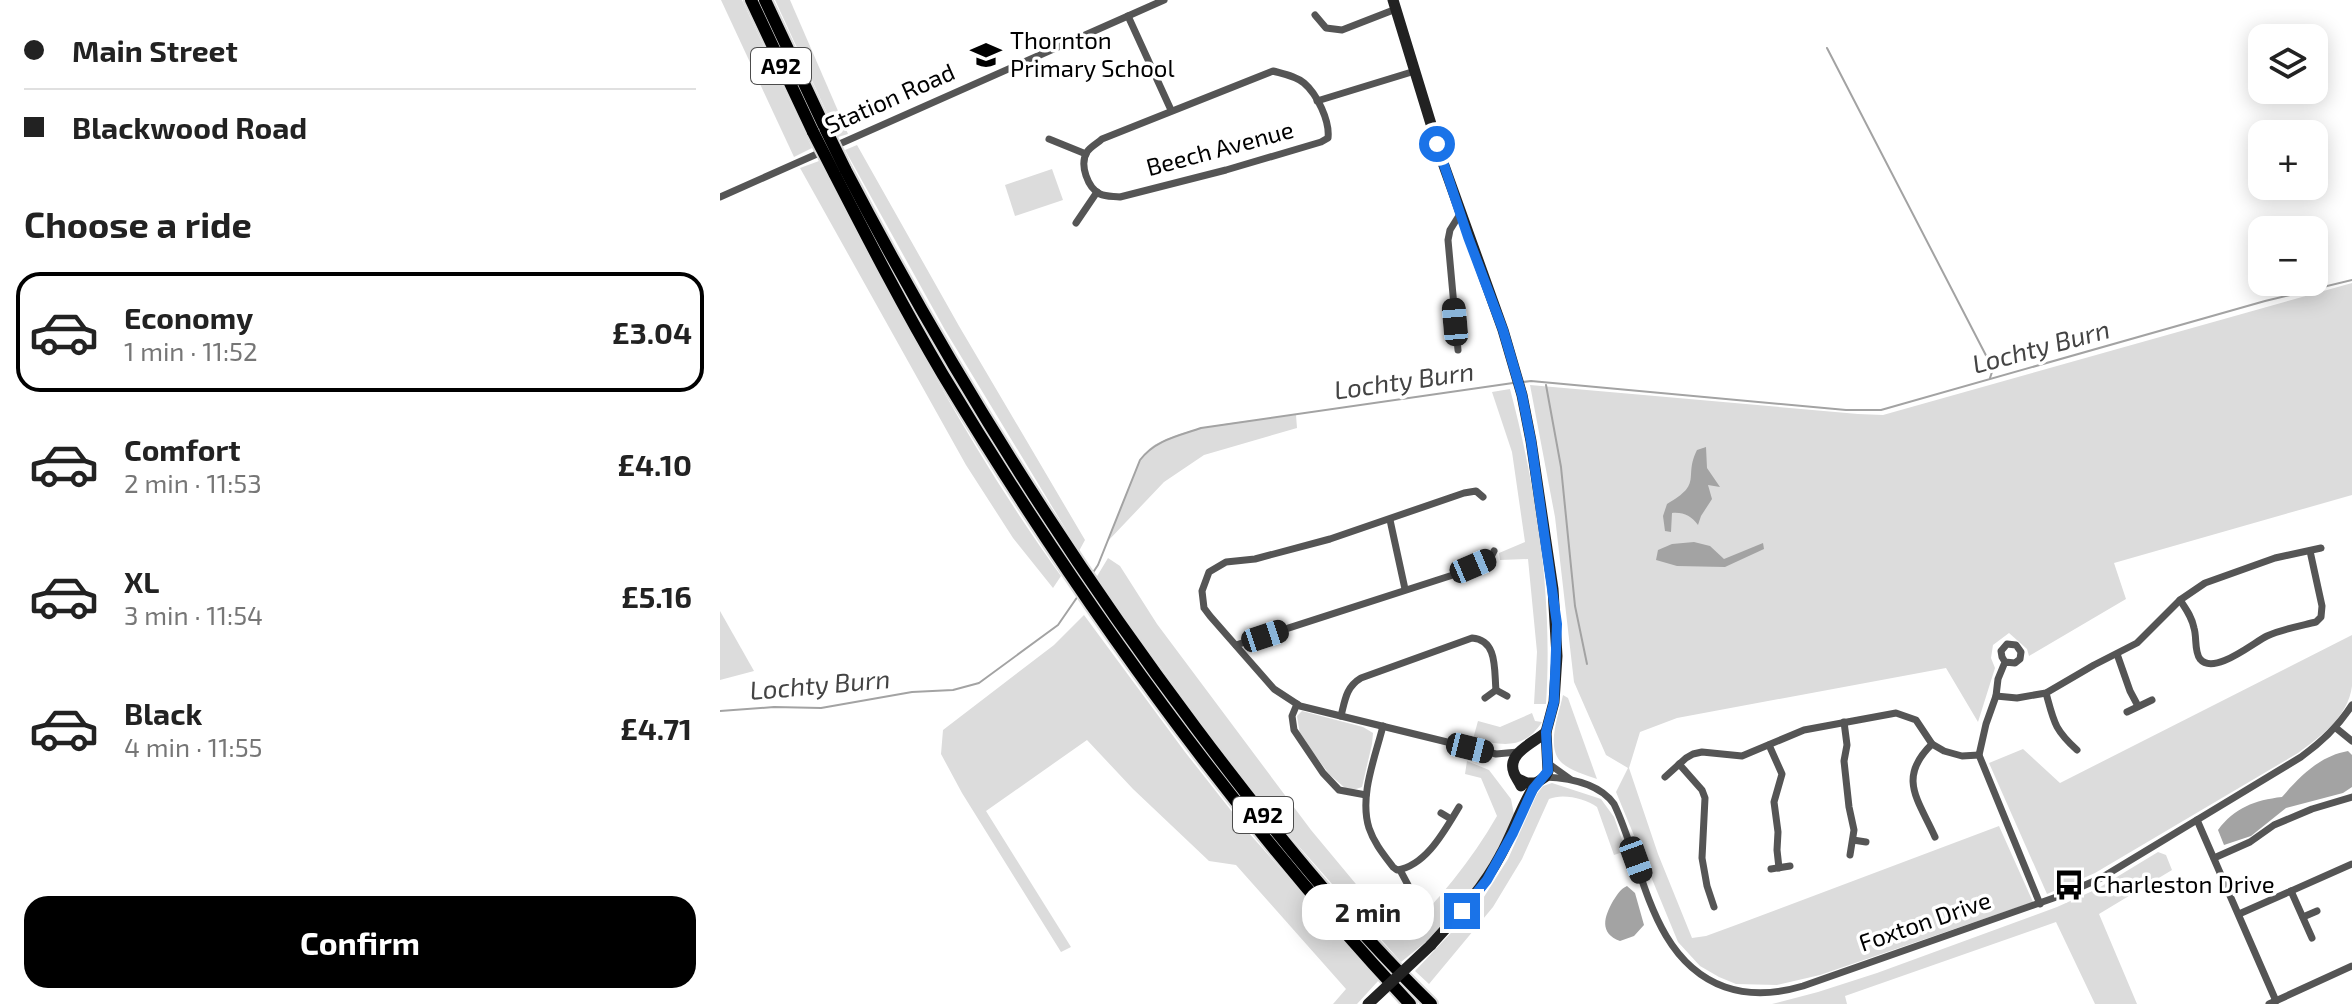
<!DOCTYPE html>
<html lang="en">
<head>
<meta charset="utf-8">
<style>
  body { margin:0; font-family:"Exo 2",sans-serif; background:#f6f6f6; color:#222; height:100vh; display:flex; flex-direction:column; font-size:30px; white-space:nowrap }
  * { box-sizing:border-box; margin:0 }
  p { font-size:26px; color:#767676 }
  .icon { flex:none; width:44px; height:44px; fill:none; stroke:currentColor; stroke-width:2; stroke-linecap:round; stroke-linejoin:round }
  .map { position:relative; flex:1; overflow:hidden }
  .drawer { display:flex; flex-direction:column; background:#fff; width:720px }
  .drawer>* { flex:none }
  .guide { display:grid; align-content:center; height:176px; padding:0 24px; background:#fff }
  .buttons { position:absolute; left:1528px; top:24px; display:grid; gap:16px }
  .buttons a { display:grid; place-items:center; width:80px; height:80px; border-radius:16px; background:#fff; box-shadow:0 4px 20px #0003; font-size:40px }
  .end { position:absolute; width:36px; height:36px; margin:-18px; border:10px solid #1a73e8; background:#fff; box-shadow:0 0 0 4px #fff }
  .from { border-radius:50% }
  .bubble { position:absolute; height:56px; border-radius:24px; background:#fff; box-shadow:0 4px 20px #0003; font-size:26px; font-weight:700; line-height:56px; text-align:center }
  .car { position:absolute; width:24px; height:48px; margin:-24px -12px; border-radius:10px; box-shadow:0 0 6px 2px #0007; background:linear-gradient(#222 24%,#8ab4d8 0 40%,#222 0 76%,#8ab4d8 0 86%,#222 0) }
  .guide b { display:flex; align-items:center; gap:28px; height:76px; font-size:30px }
  .guide b+b { border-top:2px solid #e0e0e0 }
  .guide i { width:20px; height:20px; background:#222 }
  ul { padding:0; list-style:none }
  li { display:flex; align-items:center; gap:24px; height:120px; margin:0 16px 12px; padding:0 8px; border:4px solid transparent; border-radius:24px }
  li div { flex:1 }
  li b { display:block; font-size:30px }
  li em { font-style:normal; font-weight:700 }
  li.active { border-color:#000 }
  li>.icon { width:72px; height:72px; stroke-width:1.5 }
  h2 { padding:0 24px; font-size:36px; line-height:96px }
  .cta { display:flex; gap:16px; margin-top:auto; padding:16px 24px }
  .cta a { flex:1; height:92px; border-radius:24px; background:#000; color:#fff; font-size:32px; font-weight:700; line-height:92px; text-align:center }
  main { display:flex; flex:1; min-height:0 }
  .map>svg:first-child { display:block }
</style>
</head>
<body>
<main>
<section class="drawer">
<div class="guide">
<b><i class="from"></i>Main Street</b>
<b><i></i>Blackwood Road</b>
</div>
<h2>Choose a ride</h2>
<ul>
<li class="active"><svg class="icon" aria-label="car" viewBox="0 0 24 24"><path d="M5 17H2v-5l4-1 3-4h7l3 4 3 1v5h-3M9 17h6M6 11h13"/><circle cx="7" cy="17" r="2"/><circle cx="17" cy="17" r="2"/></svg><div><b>Economy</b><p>1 min · 11:52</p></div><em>£3.04</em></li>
<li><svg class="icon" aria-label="car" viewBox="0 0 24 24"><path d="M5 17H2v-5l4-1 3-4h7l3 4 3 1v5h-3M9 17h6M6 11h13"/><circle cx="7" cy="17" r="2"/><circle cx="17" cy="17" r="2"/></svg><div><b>Comfort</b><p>2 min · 11:53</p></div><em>£4.10</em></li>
<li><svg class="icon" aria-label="car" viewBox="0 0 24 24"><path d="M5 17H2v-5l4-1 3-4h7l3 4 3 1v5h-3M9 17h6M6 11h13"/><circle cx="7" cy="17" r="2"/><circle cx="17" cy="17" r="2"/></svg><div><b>XL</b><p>3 min · 11:54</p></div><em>£5.16</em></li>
<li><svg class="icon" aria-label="car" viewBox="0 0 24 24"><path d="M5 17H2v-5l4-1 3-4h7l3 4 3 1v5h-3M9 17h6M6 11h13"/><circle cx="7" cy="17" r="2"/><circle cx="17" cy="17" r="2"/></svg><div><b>Black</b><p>4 min · 11:55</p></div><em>£4.71</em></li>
</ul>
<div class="cta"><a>Confirm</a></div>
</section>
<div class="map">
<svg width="1632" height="1004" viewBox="0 0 1632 1004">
  <rect width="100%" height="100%" fill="#fff"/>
  <!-- green -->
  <g fill="#dcdcdc">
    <polygon points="1,0 22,0 92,148 74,157"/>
    <polygon points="55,0 70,0 128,134 118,137"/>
    <polygon points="137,145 239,326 365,540 359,551 225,330 125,150"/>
    <path d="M99,161C174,302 247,446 341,576L333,588L293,538L246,465L80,168Z"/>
    <polygon points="332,169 343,200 295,216 285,185"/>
    <polygon points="1632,283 1632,495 1394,563 1406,599 1309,656 1307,649 1289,633 1273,645 1271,658 1275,668 1258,722 1226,668 957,718 920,732 909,768 938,854 972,938 986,936 1016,925 1279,826 1313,902 1100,975 1057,985 1016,984 999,977 980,966 958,942 896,792 908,768 886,755 854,682 835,517 810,385 1138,414 1163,415"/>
    <path d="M790,389C817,491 833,598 826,704H814L817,652L808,559L780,560L779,553L805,542L792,452L772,392Z"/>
    <path d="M576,415L577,428L484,455L444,482L387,542L420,460C425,453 430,447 438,443C477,423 532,421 576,415Z"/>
    <path d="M388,558L400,566L437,624L591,830L680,937C718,902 751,861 777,816L761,778L745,774L747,761L769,770L791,799L795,820L772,864L750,893L707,941L681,962L567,833L510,762L376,578Z"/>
    <polygon points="0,611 34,671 0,680"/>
    <polygon points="364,615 465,752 528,832 659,980 637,1004 613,1004 626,989 516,865 489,861 413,789 367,740 266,811 351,947 341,952 242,793 221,754 223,730 334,645"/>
    <path d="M1632,635C1632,652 1632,670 1632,686C1628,717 1601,736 1578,753L1375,873L1327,894L1269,763L1303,749L1340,783Z"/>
    <path d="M843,695L848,698L877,779C866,775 851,771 842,763C825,748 839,714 843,695Z"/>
    <polygon points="582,711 643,727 653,733 652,744 642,787 633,790 625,788 609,774 580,735 577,716"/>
    <path d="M812,713L815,721L822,722C803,751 782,745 753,739L758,721L780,727Z"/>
    <path d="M832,783L881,799L894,817L906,851L894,855L877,807C865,798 842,793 829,799L802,859L773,907L709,984L695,971L762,900L788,859L817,794L823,786Z"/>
    <polygon points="1438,852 1446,855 1452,870 1379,914 1417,1004 1375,1004 1336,922 1125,996 1127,1004 1052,1004 1098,992 1157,973 1337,907 1377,889"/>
  </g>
  <!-- water -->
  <g fill="#a3a3a3">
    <path d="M986,447L987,468L1000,487L988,485L992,499L981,516L978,525C971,516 964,512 952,513L951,532L945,531L943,516L947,504C984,483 963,478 977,450Z"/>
    <polygon points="974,542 990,546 1004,559 1043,543 1044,549 1005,567 957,566 936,560 938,550 952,544"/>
    <path d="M1628,751L1632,755V787L1623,793L1566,808L1531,836L1504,845L1498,830C1514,808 1535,800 1562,797C1580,776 1600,756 1628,751Z"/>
    <path d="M907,886L915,893L924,925L914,936L900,941C879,933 884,917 893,901C898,894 899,890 907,886Z"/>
  </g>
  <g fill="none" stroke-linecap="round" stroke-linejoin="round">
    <!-- stream -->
    <g stroke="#a3a3a3" stroke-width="2">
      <polyline points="1107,48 1273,369 1270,378"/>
      <polyline points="803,382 811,381 1126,410 1161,410 1545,301 1632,280"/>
      <polyline points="826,385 841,467 855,606 867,664"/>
      <path d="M372,574L378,565L420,460C435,440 458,436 481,428L793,383"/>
      <polyline points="0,711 54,707 101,708 192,692 233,690 259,683 338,625 358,596"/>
    </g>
    <!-- trunk casing -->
    <g stroke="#dbdbdb" stroke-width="16">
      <g id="trunk">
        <polyline points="31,0 93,132"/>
        <polyline points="45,0 105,128"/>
        <path d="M125,169C228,367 342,550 476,728C548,824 625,920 711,1004"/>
        <path d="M114,173C149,241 184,309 223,375C358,599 511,813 690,1004"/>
      </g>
    </g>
    <!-- minor -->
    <g stroke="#555" stroke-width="7">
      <polyline points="595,15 606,28 622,30 676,9"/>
      <polyline points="408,16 451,110"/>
      <path d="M553,71C564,74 576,76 584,83C597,94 610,121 608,138L601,142L506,170L400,197C394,196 386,197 380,194C368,188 359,165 367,152C370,147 378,143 382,139Z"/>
      <polyline points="597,101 695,71"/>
      <polyline points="329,139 366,154"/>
      <polyline points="0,197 444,0"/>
      <polyline points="356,223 377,192"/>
      <polyline points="738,350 728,240 730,230 740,214"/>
      <polyline points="763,497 756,491 744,493 610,539 535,559 506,562 489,572 482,591 484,608 490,616 554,689 580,706 776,754 798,752"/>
      <polyline points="670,520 685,589"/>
      <path d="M1460,600C1466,609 1472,617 1474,628C1477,637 1474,651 1480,659C1494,676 1534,642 1547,636C1563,629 1580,626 1596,622L1601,617L1602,606L1590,551"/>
      <polyline points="516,645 736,574 770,559 774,551"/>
      <polyline points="1397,654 1410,691 1418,706"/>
      <polyline points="1285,662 1295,663 1300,659 1301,652 1296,645 1287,644 1281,651 1282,657 1285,662 1278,679 1276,696 1266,724 1259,755 1320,904"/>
      <path d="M1326,693C1334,722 1334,729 1357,750"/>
      <polyline points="1276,696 1297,698 1326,693 1374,665 1417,643 1460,600 1485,583 1555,558 1601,548"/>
      <polyline points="765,698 776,690 787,696"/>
      <polyline points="577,704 572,716 574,730 603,773 619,790 646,795"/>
      <polyline points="1407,712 1432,700"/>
      <path d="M621,716C625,700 626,687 641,678L752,638C778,640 774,670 776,690"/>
      <polyline points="1124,722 1127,745 1124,761 1129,807 1134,830 1130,855"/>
      <path d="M663,726C655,758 639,796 649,828C654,843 664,855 673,867L677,870C706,866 725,830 739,807"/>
      <polyline points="1616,728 1632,741"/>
      <path d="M1212,744C1177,778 1198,799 1215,837"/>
      <polyline points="1049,745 1062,774 1054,802 1058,832 1057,850 1059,868"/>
      <polyline points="829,764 850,779"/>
      <polyline points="959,764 982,790 985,798 982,858 987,886 994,907"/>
      <path d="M825,777C849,778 879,783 894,804C924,866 930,960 1005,987C1031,996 1056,994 1083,986L1345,894L1381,878L1581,757C1602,742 1618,727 1632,705"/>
      <polyline points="945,777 966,758 973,754 982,752 1022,756 1084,730 1176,713 1196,720 1212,744 1224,751 1242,756 1259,755"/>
      <polyline points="721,813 731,819"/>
      <polyline points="1477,820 1556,1001"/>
      <polyline points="1133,840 1146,842"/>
      <polyline points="1494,858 1530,842 1554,825 1592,809 1632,797"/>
      <polyline points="1051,869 1070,866"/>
      <polyline points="680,870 688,885"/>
      <polyline points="1571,891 1592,938"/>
      <polyline points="1519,914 1632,864"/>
      <polyline points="1583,917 1597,911"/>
      <polyline points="1549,1004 1632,966"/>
    </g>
    <!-- secondary -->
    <g stroke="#222" stroke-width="11">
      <polyline points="673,0 722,160 783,330 802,395 811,441 833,589 837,656 834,702 826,732 828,771 825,777 816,783 807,783 798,779"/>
      <path d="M801,786C799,781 796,778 794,773C786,753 814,743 826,732"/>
      <path d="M711,945C736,917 762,890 780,856C793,833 801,806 816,783"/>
    </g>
    <!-- trunk -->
    <use href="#trunk" stroke="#000" stroke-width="12"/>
    <!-- trunk-bridge casing -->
    <g stroke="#dbdbdb" stroke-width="16" stroke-linecap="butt">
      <g id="trunk-bridge">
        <polyline points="105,128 125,169"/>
        <polyline points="93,132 114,173"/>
      </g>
    </g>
    <!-- secondary-bridge -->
    <polyline stroke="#222" stroke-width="11" points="648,1004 711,945"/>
    <!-- trunk-bridge -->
    <use href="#trunk-bridge" stroke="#000" stroke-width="12"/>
  </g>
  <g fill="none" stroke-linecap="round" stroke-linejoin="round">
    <!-- route -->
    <polyline stroke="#1a73e8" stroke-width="10" points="717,144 748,237 783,330 802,395 811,441 837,624 834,702 826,732 828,771 813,789 793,833 767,880 742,911"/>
  </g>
  <!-- icons -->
  <defs>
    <g id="school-bare" transform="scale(2.4)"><path d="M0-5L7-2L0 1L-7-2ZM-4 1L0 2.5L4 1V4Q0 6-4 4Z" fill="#000" stroke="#fff" stroke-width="2.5" paint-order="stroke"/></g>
    <g id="bus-bare" transform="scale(2.4)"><path d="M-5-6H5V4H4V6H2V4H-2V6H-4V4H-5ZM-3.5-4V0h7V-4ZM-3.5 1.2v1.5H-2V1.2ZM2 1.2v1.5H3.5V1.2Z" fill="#000" stroke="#fff" stroke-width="2.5" paint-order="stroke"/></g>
  </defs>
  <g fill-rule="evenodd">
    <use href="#school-bare" x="266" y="55"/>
    <use href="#bus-bare" x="1349" y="885"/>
  </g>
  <g text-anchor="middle" stroke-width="7" stroke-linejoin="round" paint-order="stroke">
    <!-- shield labels -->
    <g fill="#fff" stroke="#4c4c4c" stroke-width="2">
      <rect x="31" y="48" width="60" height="36" rx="6"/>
      <rect x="513" y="797" width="60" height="36" rx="6"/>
    </g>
    <g font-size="22" font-weight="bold" fill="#000">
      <text x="61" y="74">A92</text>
      <text x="543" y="823">A92</text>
    </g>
    <!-- poi labels -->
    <g font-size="24" fill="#000" stroke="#fff" text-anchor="start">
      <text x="290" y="49">Thornton<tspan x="290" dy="28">Primary School</tspan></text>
      <text x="1373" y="893">Charleston Drive</text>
    </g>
    <!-- street labels -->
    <g font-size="24" fill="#000" stroke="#fff">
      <text transform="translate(170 99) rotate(-24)" y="8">Station Road</text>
      <text transform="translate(500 149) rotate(-15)" y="8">Beech Avenue</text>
      <text transform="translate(1205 922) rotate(-19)" y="8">Foxton Drive</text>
    </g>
    <!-- water labels -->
    <g font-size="26" font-style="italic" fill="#444" stroke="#fff">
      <text transform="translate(1321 347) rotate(-15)" y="9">Lochty Burn</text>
      <text transform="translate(684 381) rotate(-8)" y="9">Lochty Burn</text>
      <text transform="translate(100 685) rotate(-5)" y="9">Lochty Burn</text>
    </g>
  </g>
</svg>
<div class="buttons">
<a><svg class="icon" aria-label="layers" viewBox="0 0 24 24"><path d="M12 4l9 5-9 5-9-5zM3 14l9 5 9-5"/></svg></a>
<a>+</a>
<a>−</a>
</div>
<i class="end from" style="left:717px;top:144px"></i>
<i class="end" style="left:742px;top:911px"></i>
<div class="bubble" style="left:582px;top:884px;width:132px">2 min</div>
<i class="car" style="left:735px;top:322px;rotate:355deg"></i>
<i class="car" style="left:753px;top:566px;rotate:67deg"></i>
<i class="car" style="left:545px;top:636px;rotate:72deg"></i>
<i class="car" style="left:750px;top:748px;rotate:104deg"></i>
<i class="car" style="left:916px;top:860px;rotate:160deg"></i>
</div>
</main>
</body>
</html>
